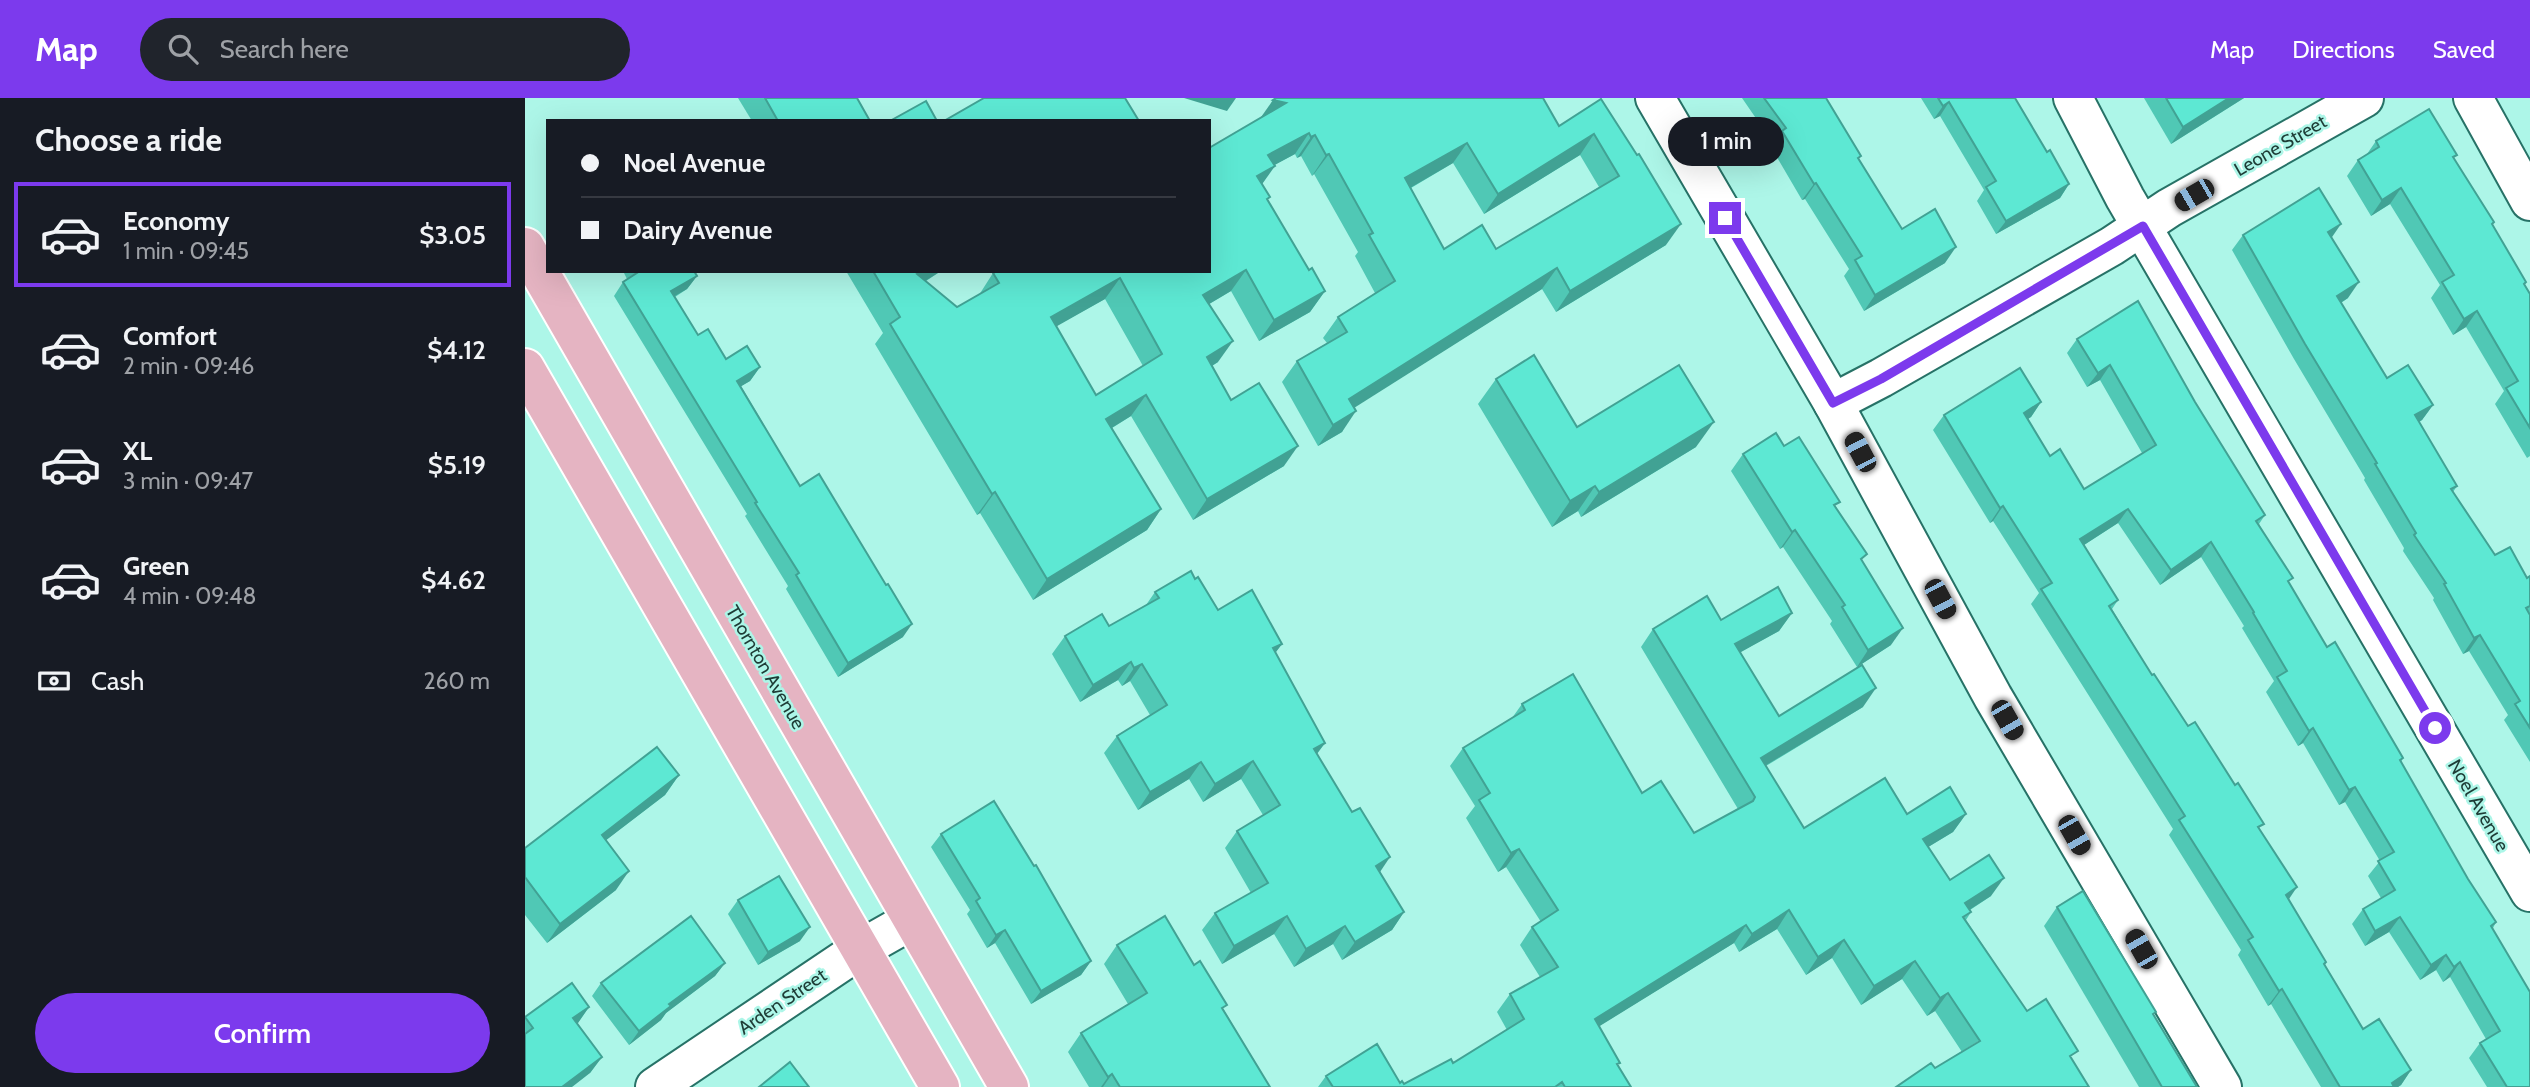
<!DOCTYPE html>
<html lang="en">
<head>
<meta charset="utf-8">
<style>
  body { margin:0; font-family:Cabin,sans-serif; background:#20242c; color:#f1f3f6; height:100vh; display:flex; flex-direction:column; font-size:26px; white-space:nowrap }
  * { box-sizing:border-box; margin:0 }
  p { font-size:23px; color:#9ea1a6 }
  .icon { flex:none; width:38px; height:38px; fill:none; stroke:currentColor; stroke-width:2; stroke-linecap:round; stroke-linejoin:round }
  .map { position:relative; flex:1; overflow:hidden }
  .drawer { display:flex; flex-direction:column; background:#171b24; width:525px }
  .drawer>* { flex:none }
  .top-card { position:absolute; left:21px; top:21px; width:665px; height:154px; border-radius:0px; box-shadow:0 7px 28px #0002; display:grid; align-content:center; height:154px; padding:0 35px; background:#171b24 }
  .end { position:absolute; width:32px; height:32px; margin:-16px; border:9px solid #7c3aed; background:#fff; box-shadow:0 0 0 4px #fff }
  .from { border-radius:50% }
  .bubble { position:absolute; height:49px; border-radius:24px; background:#171b24; box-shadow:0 7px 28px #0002; font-size:23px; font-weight:600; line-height:49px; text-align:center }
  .car { position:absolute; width:21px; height:42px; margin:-21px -10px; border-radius:9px; box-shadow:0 0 5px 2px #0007; background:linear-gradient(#222 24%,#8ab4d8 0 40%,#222 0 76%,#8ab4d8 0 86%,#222 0) }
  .top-card b { display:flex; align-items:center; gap:24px; height:66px; font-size:26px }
  .top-card b+b { border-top:2px solid #363941 }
  .top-card i { width:18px; height:18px; background:#f1f3f6 }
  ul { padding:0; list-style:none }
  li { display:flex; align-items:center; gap:21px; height:105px; margin:0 14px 10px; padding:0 21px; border:4px solid transparent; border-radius:0px }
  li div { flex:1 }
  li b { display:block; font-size:26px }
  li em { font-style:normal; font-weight:600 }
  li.current { border-color:#7c3aed }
  li>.icon { width:63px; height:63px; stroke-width:1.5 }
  h2 { padding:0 35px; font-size:32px; line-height:84px }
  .pay { display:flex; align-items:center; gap:18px; height:77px; padding:0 35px; font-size:26px }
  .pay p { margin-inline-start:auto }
  .button { display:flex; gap:14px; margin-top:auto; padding:14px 35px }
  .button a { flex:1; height:80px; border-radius:42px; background:#7c3aed; color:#fff; font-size:28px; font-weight:600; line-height:80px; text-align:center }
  header { display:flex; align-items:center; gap:42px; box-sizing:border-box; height:98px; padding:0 35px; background:#7c3aed; color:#fff }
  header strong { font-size:33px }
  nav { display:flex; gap:38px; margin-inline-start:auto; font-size:24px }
  .search { width:490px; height:63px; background:#20242c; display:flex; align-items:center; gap:18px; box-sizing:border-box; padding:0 24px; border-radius:38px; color:#9ea1a6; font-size:26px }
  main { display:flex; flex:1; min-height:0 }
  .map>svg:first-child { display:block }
</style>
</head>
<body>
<header>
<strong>Map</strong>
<div class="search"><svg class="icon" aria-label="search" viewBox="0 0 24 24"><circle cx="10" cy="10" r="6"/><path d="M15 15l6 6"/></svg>Search here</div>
<nav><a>Map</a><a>Directions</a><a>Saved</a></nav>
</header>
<main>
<section class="drawer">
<h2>Choose a ride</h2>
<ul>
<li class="current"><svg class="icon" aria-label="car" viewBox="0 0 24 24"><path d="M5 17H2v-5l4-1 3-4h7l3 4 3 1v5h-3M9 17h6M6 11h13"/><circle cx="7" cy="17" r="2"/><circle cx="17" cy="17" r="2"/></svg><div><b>Economy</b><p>1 min · 09:45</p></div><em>$3.05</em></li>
<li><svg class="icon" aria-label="car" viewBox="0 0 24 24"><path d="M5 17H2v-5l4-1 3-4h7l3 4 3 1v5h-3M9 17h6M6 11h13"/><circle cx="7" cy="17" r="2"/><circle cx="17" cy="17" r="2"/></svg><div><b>Comfort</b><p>2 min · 09:46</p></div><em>$4.12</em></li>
<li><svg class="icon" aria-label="car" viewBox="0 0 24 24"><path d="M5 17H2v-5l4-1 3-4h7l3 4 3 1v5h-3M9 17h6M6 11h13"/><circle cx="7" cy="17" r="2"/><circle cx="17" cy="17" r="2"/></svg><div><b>XL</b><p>3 min · 09:47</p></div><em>$5.19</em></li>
<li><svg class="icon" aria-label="car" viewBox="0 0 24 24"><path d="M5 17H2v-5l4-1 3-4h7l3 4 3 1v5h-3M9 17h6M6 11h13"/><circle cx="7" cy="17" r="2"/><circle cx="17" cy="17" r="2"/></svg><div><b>Green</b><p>4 min · 09:48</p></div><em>$4.62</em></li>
</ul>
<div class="pay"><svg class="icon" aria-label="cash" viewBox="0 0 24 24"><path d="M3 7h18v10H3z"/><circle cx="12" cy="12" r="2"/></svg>Cash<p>260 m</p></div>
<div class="button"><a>Confirm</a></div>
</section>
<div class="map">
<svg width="2005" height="989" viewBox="0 0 2005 989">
  <rect width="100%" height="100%" fill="#adf6e8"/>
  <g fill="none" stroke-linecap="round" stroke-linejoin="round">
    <!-- minor casing -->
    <g stroke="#277267" stroke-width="42">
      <g id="minor">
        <polyline points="1130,0 1308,305 1468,599 1697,989"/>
        <polyline points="1548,0 1600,100 2005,794"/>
        <polyline points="1948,0 2005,103"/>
        <polyline points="1308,305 1356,280 1587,148 1644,110 1839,0"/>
        <polyline points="130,989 334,852 387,822"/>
      </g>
    </g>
    <!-- major casing -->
    <g stroke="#fff" stroke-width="42">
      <g id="major">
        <polyline points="0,149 484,989"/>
        <polyline points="0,270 415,989"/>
      </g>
    </g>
    <!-- minor -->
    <use href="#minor" stroke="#fff" stroke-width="38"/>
    <!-- major -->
    <use href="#major" stroke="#e5b4c2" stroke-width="38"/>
  </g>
  <!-- wall -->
  <g fill="#50c8b5" fill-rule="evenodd">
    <polygon points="213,0 332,0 345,23 227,23"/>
    <polygon points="1217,0 1301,0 1333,61 1377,131 1420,165 1339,213 1319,178 1324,171 1280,101 1277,102 1246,49 1248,45"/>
    <polygon points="1396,0 1490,0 1522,54 1544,86 1535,100 1471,136 1452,103 1459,92 1415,18 1409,21"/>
    <polygon points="1619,0 1719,0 1646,46"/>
    <path d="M1076,1L1141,147L1031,214L1017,191L829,309L817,334L793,348L757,284L772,263L802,245L798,240L813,219L850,195L830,158L833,154L789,76L787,78L776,58L772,60L770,56L749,67L737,86L743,102L784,172L800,193L785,214L734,243L706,193L684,206L693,264L687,268L706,302L759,368L668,422L606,318L587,330L636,411L622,432L508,502L455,415L452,417L350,246L358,235L321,173H416L401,183L432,209L454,197L468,175L736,20L1034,28ZM1055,57L1074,89L971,151H919L886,90L928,65L959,116ZM580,201L618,268L571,297L531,228Z"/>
    <polygon points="1851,43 1929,61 2001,184 1999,187 2005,196 2005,358 2002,360 1970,306 1979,293 1941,229 1928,237 1906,200 1915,187 1865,106 1846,118 1822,78 1833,62 1842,56"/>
    <polygon points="1718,137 1807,139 1823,200 1816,205 1862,280 1908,307 1897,322 1894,324 1932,388 1928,394 1970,457 2002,480 2005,478 2005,664 1979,622 1983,617 1944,553 1938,556 1908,502 1909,500 1878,453 1879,450 1839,382 1840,380 1769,261 1707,152"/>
    <polygon points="98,173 169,173 172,178 162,191 150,199 173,237 201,261 235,269 225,283 216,288 275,388 378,539 313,579 261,491 263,488 220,418 222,416 89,198 98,184 102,181"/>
    <polygon points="1552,241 1670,304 1740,417 1734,426 1764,485 1802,549 1878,660 1876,664 1943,781 1971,824 1968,830 2005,989 1962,989 1944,960 1955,945 1961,941 1925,879 1918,884 1911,872 1895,882 1864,834 1840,848 1827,826 1838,811 1856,800 1843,778 1855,763 1820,704 1814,707 1778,645 1773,648 1741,594 1749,583 1717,530 1719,528 1676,459 1635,487 1593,425 1559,447 1593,502 1587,511 1627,577 1735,731 1763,802 1801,864 1800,867 1838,931 1886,972 1876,987 1873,989 1796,989 1746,906 1743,908 1713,857 1716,852 1644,737 1648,731 1506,506 1514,495 1468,423 1465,425 1408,332 1419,317 1516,304 1506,319 1503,321 1525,358 1559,391 1617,355 1575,282 1562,289 1542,255"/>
    <polygon points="971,281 1052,329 1171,349 1056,419 1053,413 1027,429 953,306"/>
    <polygon points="1259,348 1311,409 1337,463 1366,547 1332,569 1305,526 1307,523 1258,449 1255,451 1206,373 1218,356"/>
    <polygon points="670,481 693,512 757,546 750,555 800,645 792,656 855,775 879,814 867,832 817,862 808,846 769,869 749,836 697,866 677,832 690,815 726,795 700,750 712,733 738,717 716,681 678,704 664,681 613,712 579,655 592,638 625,617 605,583 597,588 593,582 555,604 527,556 540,538 584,528 621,507 630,494"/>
    <polygon points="1267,515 1254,533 1215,554 1254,618 1338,609 1241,668 1279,730 1382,716 1441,716 1428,734 1403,749 1425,782 1466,798 1445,812 1446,814 1441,822 1502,913 1410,970 1437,954 1410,913 1402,918 1377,881 1336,907 1307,860 1281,877 1252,831 1214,854 1209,845 1074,928 1093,967 1106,989 793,989 801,978 875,985 879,986 928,965 982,932 972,914 985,896 1015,879 995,847 1007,829 1016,824 981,769 973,774 941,720 950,708 925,668 938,650 987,620 997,606 1169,735 1213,711 1116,549 1128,531 1196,522"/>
    <polygon points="154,677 140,697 81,742 91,792 22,845 0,817 0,750"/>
    <polygon points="416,736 566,863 556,877 506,906 470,845 462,850 442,816 445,812 406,749"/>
    <polygon points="213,802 275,843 233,867 203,816"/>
    <polygon points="1532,809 1629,917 1672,989 1614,989 1519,828"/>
    <polygon points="592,847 669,867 699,912 745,989 564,989 543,954 556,935 603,906 579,866"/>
    <polygon points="200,865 190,878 141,915 136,922 104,947 67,898 76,885"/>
    <polygon points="64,909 52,926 77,959 65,975 0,989 0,919"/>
  </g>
  <!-- shaded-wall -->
  <g fill="#41a294">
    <polygon points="659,0 711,0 702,13"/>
    <polygon points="1704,0 1719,0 1646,46 1658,29"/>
    <polygon points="748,2 761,5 734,22"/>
    <polygon points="1424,4 1415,18 1409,21 1418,8"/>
    <polygon points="784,35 770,56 729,78 743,57"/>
    <polygon points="1069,36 1055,57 959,116 973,96"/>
    <polygon points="790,37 776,58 772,60 786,39"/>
    <polygon points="942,45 928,65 866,101 880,80"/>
    <polygon points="804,56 789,76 787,78 801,57"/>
    <polygon points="750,68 735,89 732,78"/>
    <polygon points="1291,85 1280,101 1277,102 1289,86"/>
    <polygon points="1544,86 1535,100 1471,136 1481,123"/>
    <polygon points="1876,90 1865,106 1846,118 1857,102"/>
    <polygon points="1156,126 1141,147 1031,214 1045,193"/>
    <polygon points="1816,126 1805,142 1803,134"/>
    <polygon points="1431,149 1420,165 1339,213 1350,197"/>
    <polygon points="1032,170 1017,191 810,322 824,301"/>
    <polygon points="721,172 706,193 664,218 678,197"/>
    <polygon points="397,173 416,173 378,197 392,176"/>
    <polygon points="172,178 162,191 136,206 146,193"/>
    <polygon points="595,180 580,201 511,240 526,219"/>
    <polygon points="1834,184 1823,200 1801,214 1812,198"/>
    <polygon points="800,193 785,214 734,243 749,222"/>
    <polygon points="1952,213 1941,229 1928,237 1939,221"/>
    <polygon points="708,243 693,264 667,280 682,259"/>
    <polygon points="1585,267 1575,282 1562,289 1573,275"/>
    <polygon points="235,269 225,283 203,296 212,283"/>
    <polygon points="621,297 606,318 567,342 581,321"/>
    <polygon points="1516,304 1506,319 1488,330 1499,315"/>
    <polygon points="1908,307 1897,322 1879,333 1890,317"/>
    <polygon points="831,313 817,334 793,348 808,327"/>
    <polygon points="1189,324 1171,349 1056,419 1074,394"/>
    <polygon points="773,348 759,368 668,422 682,401"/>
    <polygon points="1070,388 1053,413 1027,429 1045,403"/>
    <polygon points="470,394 455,415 452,417 467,396"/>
    <polygon points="1478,408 1468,423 1465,425 1475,410"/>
    <polygon points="636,411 622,432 508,502 522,481"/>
    <polygon points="1603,411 1593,425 1545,456 1555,441"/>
    <polygon points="1270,432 1258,449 1255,451 1267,434"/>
    <polygon points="1686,444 1676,459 1635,487 1646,472"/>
    <polygon points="1267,515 1254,533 1198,564 1210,546"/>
    <polygon points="387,526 378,539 313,579 323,565"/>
    <polygon points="1378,530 1366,547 1332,569 1343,552"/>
    <polygon points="1955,537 1944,553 1938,556 1949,540"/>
    <polygon points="757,546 744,563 748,550"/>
    <polygon points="606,564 593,582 555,604 568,587"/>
    <polygon points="617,566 605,583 597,588 609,570"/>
    <polygon points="1351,590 1338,609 1223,678 1236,660"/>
    <polygon points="1788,630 1778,645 1773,648 1784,633"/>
    <polygon points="800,645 787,662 789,651"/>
    <polygon points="728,663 716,681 678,704 690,686"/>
    <polygon points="676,664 664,681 613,712 625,694"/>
    <polygon points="154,677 140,697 63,756 77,737"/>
    <polygon points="1830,689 1820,704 1814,707 1824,692"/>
    <polygon points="1441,716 1428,734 1385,760 1398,741"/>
    <polygon points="994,751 981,769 973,774 986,755"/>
    <polygon points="865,759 853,777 851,768"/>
    <polygon points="104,773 91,792 22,845 35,826"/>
    <polygon points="1479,780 1466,798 1427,823 1440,805"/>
    <polygon points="1772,789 1762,804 1761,797"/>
    <polygon points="1264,812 1252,831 1214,854 1227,836"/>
    <polygon points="879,814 867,832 817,862 830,844"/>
    <polygon points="762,818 749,836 697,866 709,848"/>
    <polygon points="1875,819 1864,834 1840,848 1850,833"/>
    <polygon points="1221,827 1209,845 1057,939 1070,921"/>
    <polygon points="820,828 808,846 769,869 781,851"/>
    <polygon points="285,829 275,843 233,867 243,854"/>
    <polygon points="480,832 470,845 462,850 471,837"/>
    <polygon points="1319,842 1307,860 1281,877 1293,859"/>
    <polygon points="1921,857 1911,872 1895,882 1906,867"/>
    <polygon points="566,863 556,877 506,906 516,893"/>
    <polygon points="1390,863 1377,881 1336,907 1349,888"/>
    <polygon points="1935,864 1925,879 1918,884 1929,869"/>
    <polygon points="200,865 190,878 141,915 136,922 104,947 114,933 144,906"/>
    <polygon points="1757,891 1746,906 1743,908 1754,893"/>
    <polygon points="1423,895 1410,913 1402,918 1415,900"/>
    <polygon points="64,909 53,925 37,937 48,920"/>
    <polygon points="77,959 65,975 47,989 36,989"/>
    <polygon points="1886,972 1876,987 1873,989 1864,989 1867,985"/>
    <polygon points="587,976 578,989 576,989 583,979"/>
  </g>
  <!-- building -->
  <g fill="#5de8d3" stroke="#41a294" stroke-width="2" fill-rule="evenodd">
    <polygon points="240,0 332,0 345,23 253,23"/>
    <polygon points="459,0 600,0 614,23 419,23"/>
    <path d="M751,0H1018L1034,28L1076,1L1112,57L1114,56L1156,126L1045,193L1032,170L824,301L831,313L808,327L772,263L822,234L813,219L870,183L844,137L848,135L804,56L801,57L790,37L786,39L784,35L743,57L750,68L732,78L745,99L742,101L784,172L787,170L800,193L749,222L721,172L678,197L708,243L682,259L706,302L734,285L773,348L682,401L621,297L581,321L636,411L522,481L470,394L467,396L365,226L375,219L348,173H397L392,176L432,209L474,185L468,175L472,173H684V50L761,5L748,2ZM1069,36L1094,78L971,151L957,127L919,151L880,80L942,45L973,96ZM595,180L637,256L571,297L526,219Z"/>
    <polygon points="1239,0 1301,0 1336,58 1333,60 1377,131 1410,111 1431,149 1350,197 1330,162 1337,158 1291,85 1289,86 1257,33 1261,30"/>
    <polygon points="1413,0 1490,0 1522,54 1525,52 1544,86 1481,123 1461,89 1471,83 1424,4 1418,8"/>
    <polygon points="1641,0 1704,0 1658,29"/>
    <polygon points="401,3 412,23 365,23"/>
    <polygon points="1904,11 1932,57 1928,59 1969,124 1967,126 2001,184 1999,186 2005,196 2005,330 1981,290 1993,283 1952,213 1939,221 1917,184 1929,177 1876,90 1857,102 1833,62 1854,49 1851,43"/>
    <polygon points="1794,90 1816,126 1803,134 1834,184 1812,198 1862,280 1883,267 1908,307 1890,317 1932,388 1926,391 1970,457 1985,449 2002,480 2005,478 2005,508 2001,510 2005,517 2005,630 1990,606 1995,603 1955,537 1949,540 1919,486 1921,485 1889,437 1891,435 1850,366 1852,365 1780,246 1718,137"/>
    <polygon points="115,173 169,173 172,178 146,193 173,237 183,231 201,261 222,248 235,269 212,283 275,388 294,376 361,487 363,486 387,526 323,565 271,477 274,475 230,405 232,404 98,184"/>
    <polygon points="1613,203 1670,304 1740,417 1731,423 1768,480 1763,483 1802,549 1810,544 1878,660 1875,662 1943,781 1971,824 1966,828 2005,894 2005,989 1982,989 1955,945 1975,933 1935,864 1929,869 1921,857 1906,867 1875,819 1850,833 1838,811 1870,792 1853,763 1869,754 1830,689 1824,692 1788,630 1784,633 1752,579 1762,573 1728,515 1729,514 1686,444 1646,472 1603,411 1555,441 1593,502 1584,508 1627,577 1629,576 1663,628 1670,624 1710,687 1713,685 1739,726 1733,729 1772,789 1761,797 1801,864 1799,866 1838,931 1854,921 1886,972 1867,985 1869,989 1815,989 1757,891 1754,893 1723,842 1728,839 1654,722 1660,718 1516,491 1527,485 1478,408 1475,410 1419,317 1495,270 1516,304 1499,315 1525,358 1535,351 1559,391 1631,347 1585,267 1573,275 1552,241"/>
    <polygon points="1009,257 1052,329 1154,267 1189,324 1074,394 1070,388 1045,403 971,281"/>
    <polygon points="1251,335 1259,348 1274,339 1315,404 1309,407 1342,456 1336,461 1378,530 1343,552 1317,509 1320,507 1270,432 1267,434 1218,356"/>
    <polygon points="666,473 670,481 673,479 693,512 727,492 757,546 748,550 800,645 789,651 827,714 835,710 865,759 851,768 879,814 830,844 820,828 781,851 762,818 709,848 690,815 743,785 712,733 755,707 728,663 690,686 676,664 625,694 592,638 642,607 617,566 609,570 606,564 568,587 540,538 577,516 584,528 634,500 630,494"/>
    <polygon points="1253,489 1267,515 1210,546 1254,618 1337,567 1351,590 1236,660 1279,730 1360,680 1382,716 1425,689 1441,716 1398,741 1425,782 1464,757 1479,780 1440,805 1446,814 1438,819 1502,913 1521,901 1553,953 1545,958 1564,989 1371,989 1406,965 1410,970 1455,943 1423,895 1415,900 1390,863 1349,888 1319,842 1293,859 1264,812 1227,836 1221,827 1070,921 1095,965 1092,966 1106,989 1040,989 1037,984 1030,989 808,989 801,978 852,946 875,985 877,983 879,986 926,961 928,965 999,921 985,896 1033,869 1007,829 1033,812 994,751 986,755 954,702 965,695 938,650 1000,612 997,606 1048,576 1117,695 1136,683 1169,735 1228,703 1230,699 1128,531 1182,498 1196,522"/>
    <polygon points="132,649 154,677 77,737 104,773 35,826 0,779 0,750"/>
    <polygon points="469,703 509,768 511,767 566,863 516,893 480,832 471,837 451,803 455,800 416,736"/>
    <polygon points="254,778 285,829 243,854 213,802"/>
    <polygon points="1558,793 1631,914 1628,916 1672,989 1637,989 1532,809"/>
    <polygon points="166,818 200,865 144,906 146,908 114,933 76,885"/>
    <polygon points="640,818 669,867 675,863 702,907 697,910 745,989 595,989 587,976 583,979 556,935 622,895 592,847"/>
    <polygon points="47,885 64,909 48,920 77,959 37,989 0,989 0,936 8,930 0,919"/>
    <polygon points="265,964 284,989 234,989"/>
  </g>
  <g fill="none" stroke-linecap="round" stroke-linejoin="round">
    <!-- route -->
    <polyline stroke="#7c3aed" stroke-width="9" points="1200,120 1308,305 1356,281 1618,128 1910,630"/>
  </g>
  <g text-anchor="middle" stroke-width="5" stroke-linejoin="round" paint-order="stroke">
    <!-- street labels -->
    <g font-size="19" fill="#1e3c36" stroke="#adf6e8">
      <text transform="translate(1755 47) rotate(-30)" y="7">Leone Street</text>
      <text transform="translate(241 569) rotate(60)" y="7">Thornton Avenue</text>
      <text transform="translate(1954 707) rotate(60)" y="7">Noel Avenue</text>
      <text transform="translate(257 903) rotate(-34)" y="7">Arden Street</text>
    </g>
  </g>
</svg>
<i class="end from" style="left:1910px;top:630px"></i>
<i class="end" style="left:1200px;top:120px"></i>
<div class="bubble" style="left:1143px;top:19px;width:116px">1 min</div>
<i class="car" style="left:1669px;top:97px;rotate:240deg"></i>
<i class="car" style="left:1335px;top:354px;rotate:332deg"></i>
<i class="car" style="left:1415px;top:501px;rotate:152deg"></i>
<i class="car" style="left:1482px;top:622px;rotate:150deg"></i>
<i class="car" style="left:1549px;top:737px;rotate:150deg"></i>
<i class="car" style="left:1616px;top:851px;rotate:330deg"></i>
<div class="top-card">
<b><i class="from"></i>Noel Avenue</b>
<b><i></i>Dairy Avenue</b>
</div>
</div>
</main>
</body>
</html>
